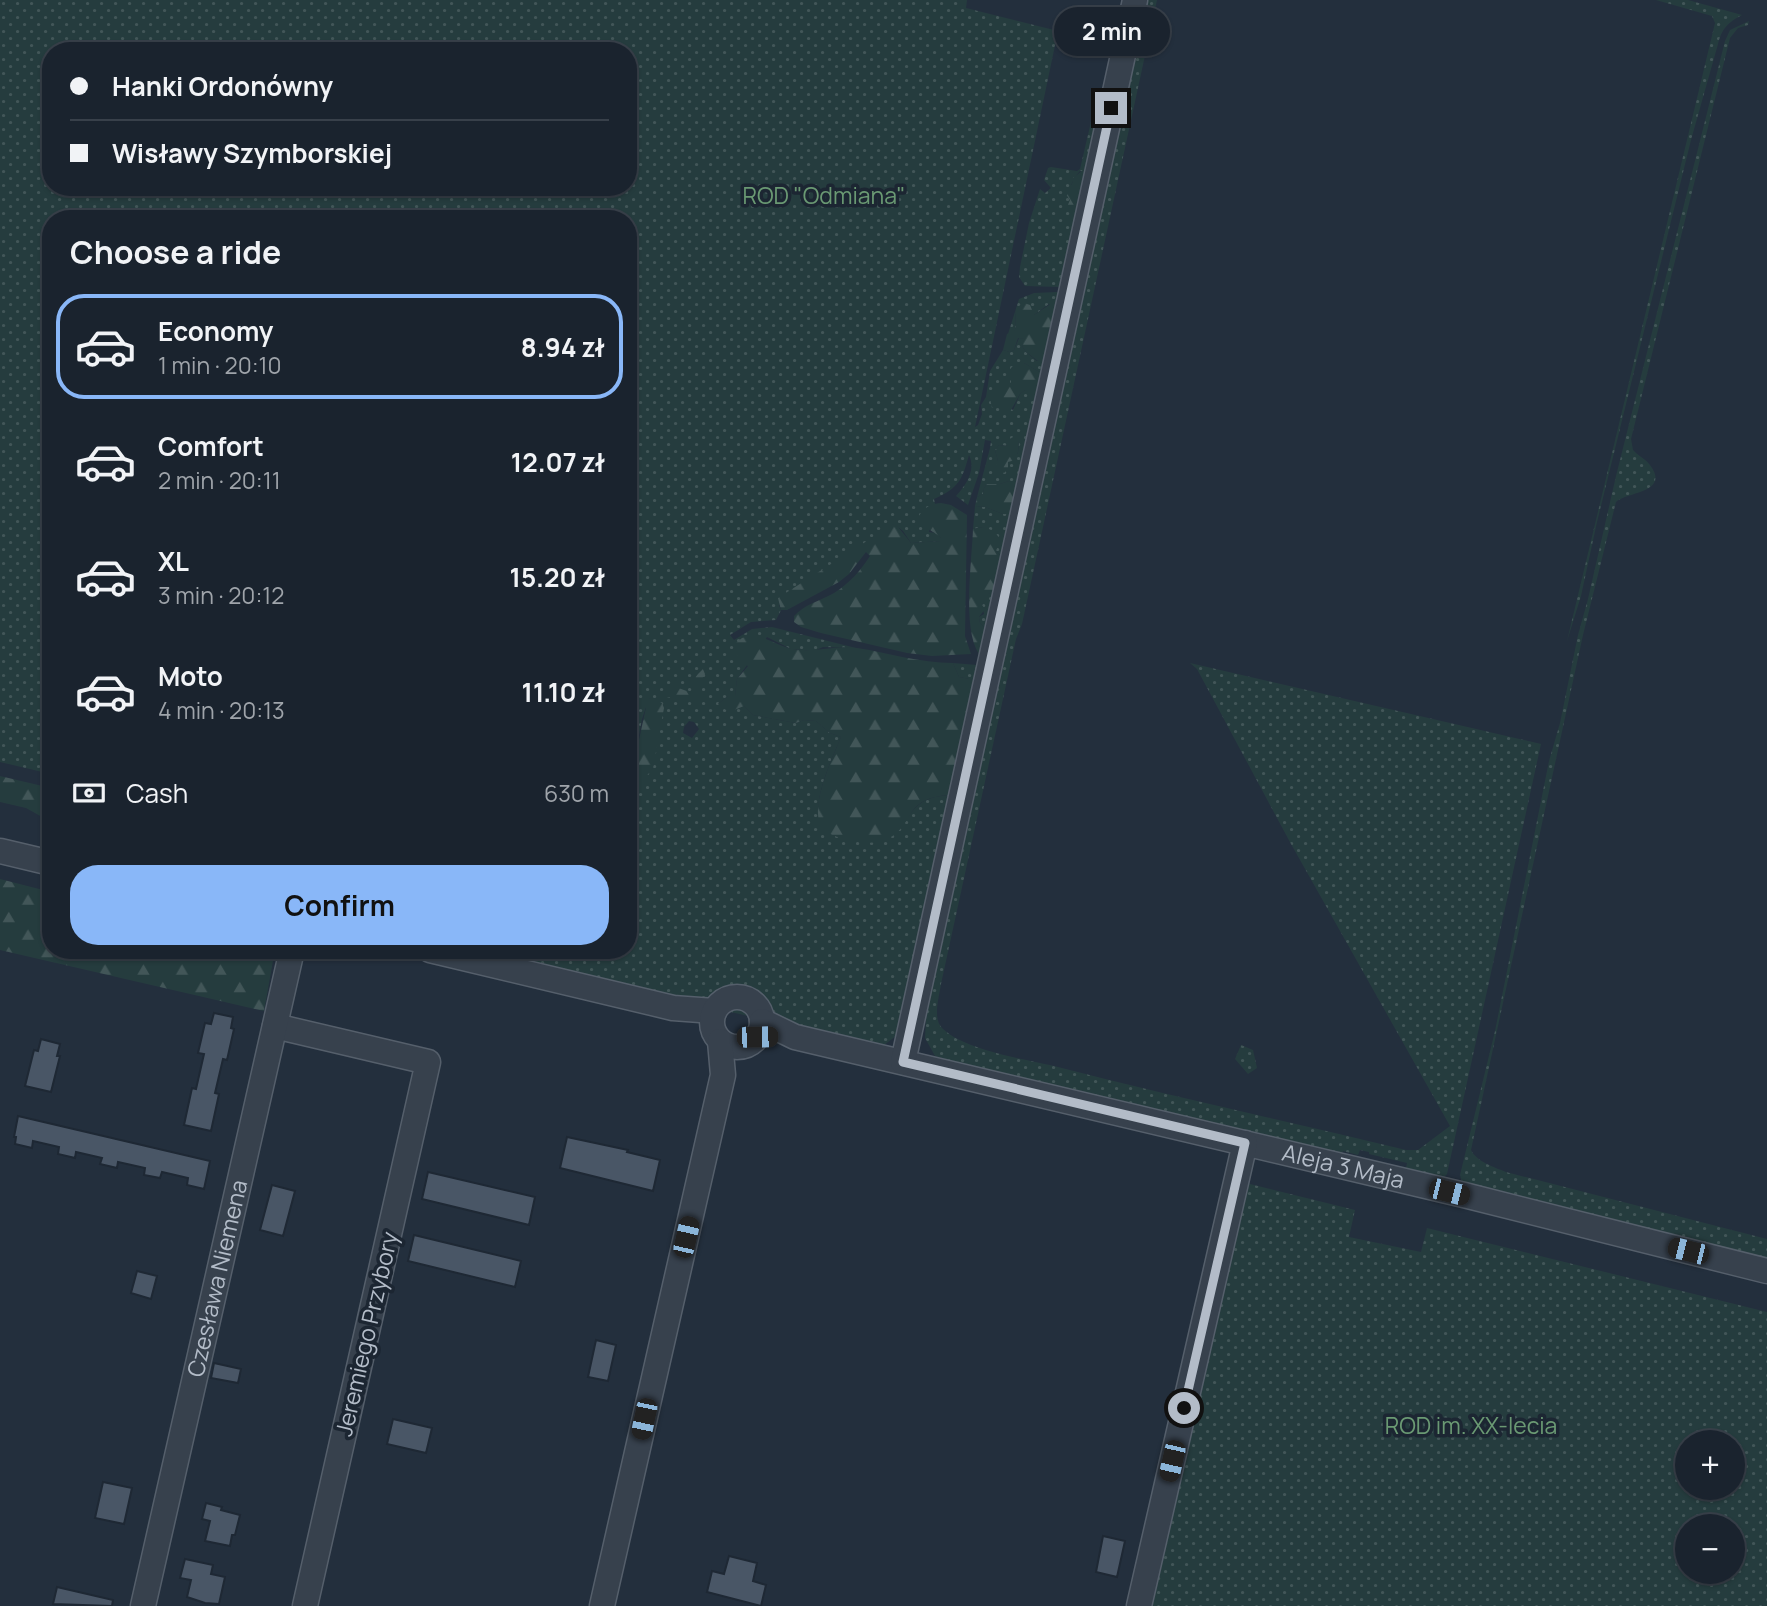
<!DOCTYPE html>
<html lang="en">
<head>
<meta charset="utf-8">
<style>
  body { margin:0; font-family:Manrope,sans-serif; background:#272f3a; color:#f1f3f6; height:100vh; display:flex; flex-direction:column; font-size:26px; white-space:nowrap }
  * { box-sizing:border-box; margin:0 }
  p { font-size:23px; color:#9fa4aa }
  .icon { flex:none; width:38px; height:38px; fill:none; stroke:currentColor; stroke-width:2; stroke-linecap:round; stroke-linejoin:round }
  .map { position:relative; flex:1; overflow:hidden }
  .side { position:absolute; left:42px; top:210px; width:595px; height:749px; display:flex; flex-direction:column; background:#1a232e; border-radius:28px; box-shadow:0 2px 5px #0004,0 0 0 2px #38404a }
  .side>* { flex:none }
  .banner { position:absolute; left:42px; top:42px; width:595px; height:154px; border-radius:28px; box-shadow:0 2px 5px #0004,0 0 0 2px #38404a; display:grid; align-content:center; height:154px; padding:0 28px; background:#1a232e }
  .fabs { position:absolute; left:1675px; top:1430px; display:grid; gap:14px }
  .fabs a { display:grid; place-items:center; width:70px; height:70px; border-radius:50%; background:#1a232e; box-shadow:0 2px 5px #0004,0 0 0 2px #38404a; font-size:35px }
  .end { position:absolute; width:32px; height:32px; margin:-16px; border:9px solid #b3bcc8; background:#111; box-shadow:0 0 0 4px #111 }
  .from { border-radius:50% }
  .bubble { position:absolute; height:49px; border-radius:24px; background:#1a232e; box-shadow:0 2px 5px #0004,0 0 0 2px #38404a; font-size:23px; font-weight:700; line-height:49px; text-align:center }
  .car { position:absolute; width:21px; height:42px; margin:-21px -10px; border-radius:9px; box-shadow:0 0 5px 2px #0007; background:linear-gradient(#222 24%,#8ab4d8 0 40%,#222 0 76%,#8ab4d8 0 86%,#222 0) }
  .banner b { display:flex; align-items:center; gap:24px; height:66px; font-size:26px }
  .banner b+b { border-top:2px solid #38404a }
  .banner i { width:18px; height:18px; background:#f1f3f6 }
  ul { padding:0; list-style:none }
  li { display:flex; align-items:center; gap:21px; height:105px; margin:0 14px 10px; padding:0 14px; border:4px solid transparent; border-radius:28px }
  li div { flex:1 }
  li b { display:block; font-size:26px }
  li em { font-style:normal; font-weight:700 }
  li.current { border-color:#89b7f8 }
  li>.icon { width:63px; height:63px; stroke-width:1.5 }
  h2 { padding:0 28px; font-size:32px; line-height:84px }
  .pay { display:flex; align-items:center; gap:18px; height:77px; padding:0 28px; font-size:26px }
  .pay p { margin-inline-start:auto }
  .primary-button { display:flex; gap:14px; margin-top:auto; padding:14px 28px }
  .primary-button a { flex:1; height:80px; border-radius:28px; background:#89b7f8; color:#111; font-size:28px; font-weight:700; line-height:80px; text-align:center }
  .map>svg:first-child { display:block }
</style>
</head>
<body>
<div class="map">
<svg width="1767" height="1606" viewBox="0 0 1767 1606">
  <defs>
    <pattern id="grass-dots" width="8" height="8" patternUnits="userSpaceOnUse" patternTransform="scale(1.75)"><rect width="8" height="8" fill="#253c3e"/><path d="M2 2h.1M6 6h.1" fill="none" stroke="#425658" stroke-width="1.8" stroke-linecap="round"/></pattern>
    <pattern id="forest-firs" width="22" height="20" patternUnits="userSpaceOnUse" patternTransform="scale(1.75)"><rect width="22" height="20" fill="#253c3e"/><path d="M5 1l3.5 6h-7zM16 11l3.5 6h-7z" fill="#425658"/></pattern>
  </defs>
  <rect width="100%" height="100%" fill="#232f3d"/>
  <!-- grass -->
  <g fill="url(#grass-dots)" fill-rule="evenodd">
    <path d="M0,0H967L966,8L1058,31L975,427L978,425L982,414L981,405L986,397L990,371L1003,350L1010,352L1014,350L1019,338L1025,339L1022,346L1026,352L1037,361L1047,356L1043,374L1024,363L1012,383L993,396L999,406H1006L1013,410L1020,394L1025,390L1038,393L1018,485L1009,481L1000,484H987L984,488L983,494L977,497L990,448L991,441L985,440L979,473L968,505L956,496C967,484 976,470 969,455C962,480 959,488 934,499L935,504L929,532L936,533L941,538V541L911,543L903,531L894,524L779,605L781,610L776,620L751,622L730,635L734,640L752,629L772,627L856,648L823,647L814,651L791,649L767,637L737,679L735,696H728L718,704L744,706L753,715L796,723L804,720L816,721L830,733L841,737C832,760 798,825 836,836C846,839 889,828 902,826C916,804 923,797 950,795L896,1036L884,1045L878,1046L462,950H566L586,955L592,950H628V778L634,783L653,768L657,703L649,698L642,719L634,763L628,761V219H51V774L0,762ZM51,51H628V187H51ZM1019,440L1018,453L1008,462L998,461L995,450L999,445L1008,446ZM689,721L694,722L699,729L692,738L683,733L684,727Z"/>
    <path d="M1144,0H1157L1022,624L1016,639L941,984C939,998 932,1019 943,1029C965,1050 1024,1059 1054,1066C1171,1096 1289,1122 1406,1150H1418L1450,1126L1291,844L1197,669L1190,663L1537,743L1541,744L1447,1174L1443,1178L1405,1173L1407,1163L1369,1154V1152L1360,1150L1358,1155L1343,1151L1341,1157L959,1067V1063L935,1056L925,1038L926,1019L920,1018Z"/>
    <path d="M1656,0H1688L1742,15C1727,23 1722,29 1718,44L1691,140L1597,522L1581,596L1567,641L1715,23L1712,16Z"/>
    <path d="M1749,21L1748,25L1738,28L1730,38L1631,439L1633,450C1638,456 1646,459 1650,465C1671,493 1626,492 1616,502L1583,635L1471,1150C1477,1162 1494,1167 1506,1172L1767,1239V1261L1462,1182L1460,1175L1495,1031L1549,761L1560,723L1578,635L1588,599L1616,476L1725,41L1730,30Z"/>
    <path d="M1094,109L1100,112L1087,172L1080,171C1070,181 1070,189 1070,202L1078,210L1070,250L1065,256L1067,262L1060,287L1025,286L1019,277L1020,267L1029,223L1040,189L1045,193L1051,188L1044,180L1048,168L1051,167L1077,171L1080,169Z"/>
    <polygon points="1057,292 1060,295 1055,319 1053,310 1049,304 1034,315 1016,308 1015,330 1013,333 1008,334 1019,299 1034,293"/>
    <polygon points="975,506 985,507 1003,514 1011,514 1002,557 996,551 983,527 973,529"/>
    <polygon points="994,593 986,629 980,623 979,617 984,614 982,605 987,594"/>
    <polygon points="953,663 977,665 975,680 959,677"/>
    <polygon points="1241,1045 1253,1050 1257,1068 1248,1074 1235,1059"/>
    <path d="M1246,1183L1355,1210L1349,1237L1421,1252L1427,1228L1767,1312V1606H1151ZM1687,1442H1732V1488H1687ZM1687,1526H1732V1572H1687Z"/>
  </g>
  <!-- forest -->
  <g fill="url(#forest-firs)">
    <polygon points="1083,170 1087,172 1078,210 1072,215 1067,207 1070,200 1065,193 1072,184 1073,178"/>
    <polygon points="1024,303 1030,305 1034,315 1052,303 1055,307 1052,334 1047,339 1049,346 1047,356 1038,361 1026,352 1022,346 1024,339 1018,338 1014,350 1010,352 1003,350 1007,334 1015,330 1016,308"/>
    <polygon points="1016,363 1024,363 1043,374 1038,393 1032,395 1025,390 1020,394 1010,412 1005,412 1005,406 992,408 990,398 1001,387 1011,383 1011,368"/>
    <polygon points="1016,435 1019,440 1018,452 1015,460 1008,462 1008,469 1004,473 994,468 998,461 995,450 999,445 1008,446 1010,439"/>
    <polygon points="1009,481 1015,482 1018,485 1011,514 1003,514 985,507 975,506 977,497 983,494 984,488 987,484 1000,484"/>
    <path d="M941,503L951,505L967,515L965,636L971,654L932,656L907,653L821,633L801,627L794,622V616C805,604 820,601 834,593C850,583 860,571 870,556L866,552L849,574L839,582L787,610H781L778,598L895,523L911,543L941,541V538C931,528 925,532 919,516C924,507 931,504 941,503Z"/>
    <path d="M983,527L994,531L1000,539L996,551L1002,557L994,593L988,594L982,605L985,609L979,617L980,623L986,629L979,654C962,629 972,560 973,529Z"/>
    <path d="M752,635C767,637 778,646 793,649C815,653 834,645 857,648C890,653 919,663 953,663L959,677L975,680L950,795C901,798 916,826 887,839C875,845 862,842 849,839C841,838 831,836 824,830C806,812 833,757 841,737L830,733L816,721L804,720L796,723L753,715L744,706L729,712L718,704L728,696H735L737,679L748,666L739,661L735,650L736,643L742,638Z"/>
    <polygon points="703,669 705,674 702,679 702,698 687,700 671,697 666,698 668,688 673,686 692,693 693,679"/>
    <polygon points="649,698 662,703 664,708 653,768 641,783 633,783 628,778 628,761 634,763 645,712 646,708 639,703 640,700"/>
    <polygon points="0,776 51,788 51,822 26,808 0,802"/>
    <polygon points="0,879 51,892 51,950 267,950 273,961 264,1011 0,950"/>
  </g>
  <!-- building -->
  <g fill="#495666" stroke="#1e2834" stroke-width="2">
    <polygon points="214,1013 233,1017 231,1028 234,1029 227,1060 223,1059 215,1093 219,1094 211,1131 184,1125 192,1088 196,1089 204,1054 198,1053 205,1023 211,1024"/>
    <polygon points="41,1039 60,1044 57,1056 60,1056 51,1092 25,1086 34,1050 38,1051"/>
    <polygon points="18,1116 210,1161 204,1189 187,1185 188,1178 162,1172 160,1178 144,1175 145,1168 118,1162 117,1168 100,1164 102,1158 76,1152 75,1158 58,1154 59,1147 33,1141 32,1148 15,1144 16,1137 14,1137"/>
    <polygon points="567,1137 628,1150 627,1152 660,1160 653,1191 560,1168"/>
    <polygon points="428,1172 535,1197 529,1225 422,1199"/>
    <polygon points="272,1185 295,1191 283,1236 260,1230"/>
    <polygon points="414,1235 521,1261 515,1287 408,1261"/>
    <polygon points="137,1271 157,1276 151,1299 131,1293"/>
    <polygon points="596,1340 616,1345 608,1381 588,1377"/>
    <polygon points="214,1363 241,1369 238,1383 211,1378"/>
    <polygon points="393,1419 432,1428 426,1453 387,1444"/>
    <polygon points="103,1482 132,1488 124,1524 95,1518"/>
    <polygon points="206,1503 222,1507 221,1510 240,1515 235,1535 232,1535 230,1546 205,1541 210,1521 202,1519"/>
    <polygon points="1103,1536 1125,1541 1117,1577 1096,1572"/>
    <polygon points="729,1556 757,1563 753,1581 766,1585 761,1606 707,1592 712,1571 724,1574"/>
    <polygon points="185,1559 213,1565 211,1574 225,1577 219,1604 205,1603 187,1597 191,1580 180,1578"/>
    <polygon points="57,1587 113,1600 112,1606 53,1604"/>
  </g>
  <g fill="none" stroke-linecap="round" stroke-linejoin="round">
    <!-- minor casing -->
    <g stroke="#555f6b" stroke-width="27">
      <g id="minor">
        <polyline points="0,851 51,863"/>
        <polyline points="430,950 673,1008 714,1011"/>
        <circle cx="737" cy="1022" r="25"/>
        <path id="s1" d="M762,1021L795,1037L1464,1195L1767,1271"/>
        <polyline points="275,1026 428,1062 305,1606"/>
        <polyline points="903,1062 1135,0"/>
        <path id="s2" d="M143,1606L292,950"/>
        <polyline points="602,1606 723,1075 720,1041"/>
        <polyline points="1139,1606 1245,1143"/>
      </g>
    </g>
    <!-- minor -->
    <use href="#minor" stroke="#37414d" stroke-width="24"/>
  </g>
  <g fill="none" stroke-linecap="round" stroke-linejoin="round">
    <!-- route -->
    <polyline stroke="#b3bcc8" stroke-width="9" points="1111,108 903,1062 1245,1143 1184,1408"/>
  </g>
  <g text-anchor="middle" stroke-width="7" stroke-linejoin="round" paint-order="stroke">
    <!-- park labels -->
    <g font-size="23" fill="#6a9973" stroke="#1c2632">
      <text x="824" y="204">ROD "Odmiana"</text>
      <text x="1471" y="1434">ROD im. XX-lecia</text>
    </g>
    <!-- street labels -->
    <g font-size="23" fill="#b3bcc8" stroke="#1c2632">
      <text dy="8" stroke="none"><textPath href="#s1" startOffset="600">Aleja 3 Maja</textPath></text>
      <text dy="8" stroke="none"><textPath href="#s2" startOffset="336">Czesława Niemena</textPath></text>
      <text transform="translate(367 1334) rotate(-77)" y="8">Jeremiego Przybory</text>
    </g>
  </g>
</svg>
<div class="fabs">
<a>+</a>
<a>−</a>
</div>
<i class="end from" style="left:1184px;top:1408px"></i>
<i class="end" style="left:1111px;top:108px"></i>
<div class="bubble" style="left:1054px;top:7px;width:116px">2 min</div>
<i class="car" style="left:757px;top:1037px;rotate:89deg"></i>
<i class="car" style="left:1449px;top:1192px;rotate:104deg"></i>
<i class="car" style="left:686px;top:1237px;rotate:13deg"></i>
<i class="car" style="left:1688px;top:1251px;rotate:284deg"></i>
<i class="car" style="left:644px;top:1419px;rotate:192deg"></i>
<i class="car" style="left:1172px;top:1461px;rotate:193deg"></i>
<div class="banner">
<b><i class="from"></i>Hanki Ordonówny</b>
<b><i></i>Wisławy Szymborskiej</b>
</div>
<section class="side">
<h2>Choose a ride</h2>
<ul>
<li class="current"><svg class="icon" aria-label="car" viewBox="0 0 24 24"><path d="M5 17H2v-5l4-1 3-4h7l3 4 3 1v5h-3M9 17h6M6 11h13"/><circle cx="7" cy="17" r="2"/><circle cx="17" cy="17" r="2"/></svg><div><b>Economy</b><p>1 min · 20:10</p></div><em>8.94 zł</em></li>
<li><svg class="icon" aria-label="car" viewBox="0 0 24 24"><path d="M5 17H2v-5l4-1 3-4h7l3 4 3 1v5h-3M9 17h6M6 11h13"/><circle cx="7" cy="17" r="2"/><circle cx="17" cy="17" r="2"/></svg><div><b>Comfort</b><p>2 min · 20:11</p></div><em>12.07 zł</em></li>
<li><svg class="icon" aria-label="car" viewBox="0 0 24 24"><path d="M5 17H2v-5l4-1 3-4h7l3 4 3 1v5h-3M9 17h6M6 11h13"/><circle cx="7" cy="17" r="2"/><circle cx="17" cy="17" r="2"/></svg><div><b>XL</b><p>3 min · 20:12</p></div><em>15.20 zł</em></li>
<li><svg class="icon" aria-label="car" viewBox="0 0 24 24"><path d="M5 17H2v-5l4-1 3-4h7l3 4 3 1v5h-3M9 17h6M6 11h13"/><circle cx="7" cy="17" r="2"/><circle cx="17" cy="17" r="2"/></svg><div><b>Moto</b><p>4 min · 20:13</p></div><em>11.10 zł</em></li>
</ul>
<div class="pay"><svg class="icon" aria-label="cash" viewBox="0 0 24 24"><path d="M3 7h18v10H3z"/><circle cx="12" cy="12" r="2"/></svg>Cash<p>630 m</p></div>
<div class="primary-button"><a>Confirm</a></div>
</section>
</div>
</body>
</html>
